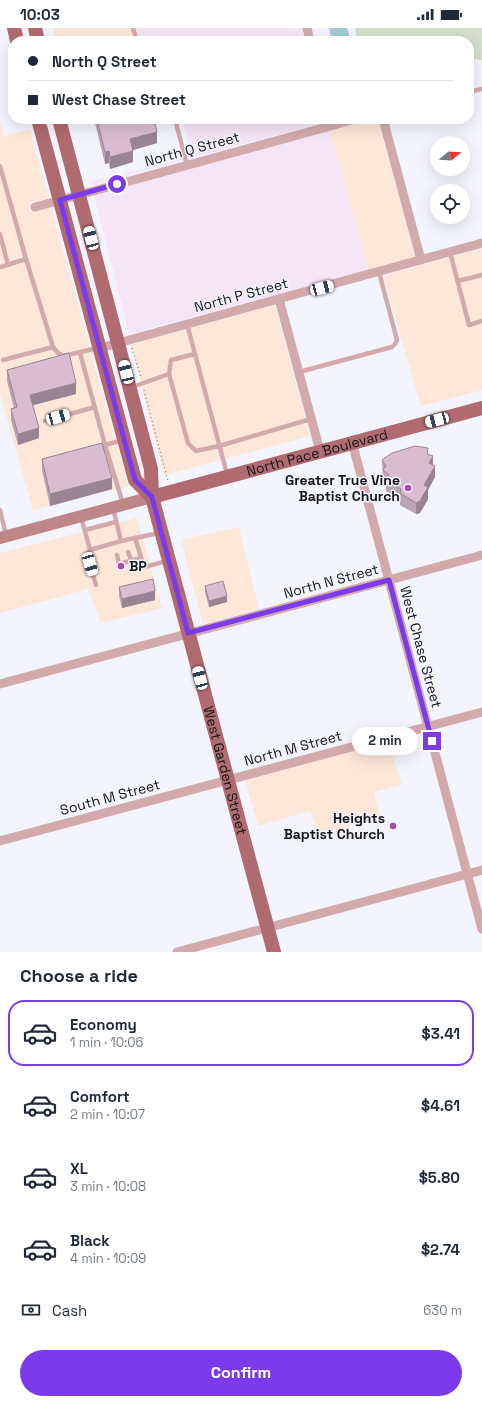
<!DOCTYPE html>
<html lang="en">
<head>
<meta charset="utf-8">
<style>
  body { margin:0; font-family:"Space Grotesk",sans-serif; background:#f2f2f3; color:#1f2937; height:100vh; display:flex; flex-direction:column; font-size:15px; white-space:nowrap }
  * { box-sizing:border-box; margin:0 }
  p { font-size:13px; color:#747a83 }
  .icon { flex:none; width:22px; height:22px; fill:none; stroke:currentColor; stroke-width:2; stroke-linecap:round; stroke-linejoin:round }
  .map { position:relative; height:924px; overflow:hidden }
  .drawer { display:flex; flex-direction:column; background:#fff; flex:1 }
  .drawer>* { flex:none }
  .guide { position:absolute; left:8px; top:8px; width:466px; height:88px; border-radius:16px; box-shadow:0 4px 16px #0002; display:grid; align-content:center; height:88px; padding:0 20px; background:#fff }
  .needle { width:26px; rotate:72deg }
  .controls { position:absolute; left:430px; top:108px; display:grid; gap:8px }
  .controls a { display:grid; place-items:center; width:40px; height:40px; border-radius:50%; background:#fff; box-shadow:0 4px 16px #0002; font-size:20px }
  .end { position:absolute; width:18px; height:18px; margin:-9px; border:5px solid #7c3aed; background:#fff; box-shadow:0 0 0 2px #fff }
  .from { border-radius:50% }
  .bubble { position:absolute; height:28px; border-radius:14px; background:#fff; box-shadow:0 4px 16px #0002; font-size:13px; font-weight:700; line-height:28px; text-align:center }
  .car { position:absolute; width:12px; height:24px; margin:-12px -6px; border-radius:5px; box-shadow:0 0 3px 1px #0007; background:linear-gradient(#fff 24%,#345 0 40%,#fff 0 76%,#345 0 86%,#fff 0) }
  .guide b { display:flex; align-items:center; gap:14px; height:38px; font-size:15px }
  .guide b+b { border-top:1px solid #e0e1e3 }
  .guide i { width:10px; height:10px; background:#1f2937 }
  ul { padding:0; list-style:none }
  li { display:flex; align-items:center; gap:12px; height:66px; margin:0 8px 6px; padding:0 12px; border:2px solid transparent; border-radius:16px }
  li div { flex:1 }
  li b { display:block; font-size:15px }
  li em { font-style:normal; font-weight:700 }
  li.active { border-color:#7c3aed }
  li>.icon { width:36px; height:36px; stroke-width:1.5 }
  h2 { padding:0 20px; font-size:18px; line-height:48px }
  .pay { display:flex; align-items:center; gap:10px; height:44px; padding:0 20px; font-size:15px }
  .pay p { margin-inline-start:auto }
  .button { display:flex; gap:8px; margin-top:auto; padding:8px 20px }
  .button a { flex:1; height:46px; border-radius:24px; background:#7c3aed; color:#fff; font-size:16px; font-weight:700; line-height:46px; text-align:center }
  .status { display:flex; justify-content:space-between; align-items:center; height:28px; padding:0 20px; background:#fff; direction:ltr }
  .status svg { height:11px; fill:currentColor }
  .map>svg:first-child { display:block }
</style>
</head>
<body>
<div class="status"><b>10:03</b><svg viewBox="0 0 49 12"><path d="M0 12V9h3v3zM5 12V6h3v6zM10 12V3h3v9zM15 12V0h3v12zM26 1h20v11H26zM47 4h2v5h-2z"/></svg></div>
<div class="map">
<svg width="482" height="924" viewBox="0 0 482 924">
  <rect width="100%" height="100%" fill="#f3f4fd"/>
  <!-- commercial -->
  <g fill="#fce7d8">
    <polygon points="53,0 137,0 140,13 56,13"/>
    <polygon points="0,91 4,108 30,101 49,170 29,175 30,184 51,179 128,458 33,482 0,366"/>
    <polygon points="373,92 378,92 415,229 368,242 330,103"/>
    <polygon points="482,220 482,362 421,378 383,248"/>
    <polygon points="275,277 310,408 164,447 131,316"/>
    <polygon points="137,490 162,580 101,595 88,561 0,585 0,525"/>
    <polygon points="239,499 259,581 203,596 181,512"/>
    <polygon points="388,714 402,757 374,764 380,790 319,806 310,783 258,798 245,752"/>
  </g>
  <!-- industrial -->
  <g fill="#f6e5f7">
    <polygon points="137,0 301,0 305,13 140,13"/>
    <polygon points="182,91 326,91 326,94 92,157 91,153 192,129"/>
    <polygon points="330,103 368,242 129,306 94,167"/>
  </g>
  <!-- green -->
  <polygon fill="#d5dfca" points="355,0 482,0 482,32 469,30 469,13 358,13"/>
  <!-- water -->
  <polygon fill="#a4ccd5" points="329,0 347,0 351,13 332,13"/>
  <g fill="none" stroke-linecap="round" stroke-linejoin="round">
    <!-- path -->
    <g stroke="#919299" stroke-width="1.5" stroke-dasharray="1 3" stroke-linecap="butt">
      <polyline points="12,23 13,29"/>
      <polyline points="132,320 141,349"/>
      <polyline points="144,362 168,453"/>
    </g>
    <!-- service -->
    <g stroke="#d3aaac" stroke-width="4.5">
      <polyline points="133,0 137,13"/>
      <polyline points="469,64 482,61"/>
      <polyline points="175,91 187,137"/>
      <polyline points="0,138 26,231"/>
      <polyline points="0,206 8,237"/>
      <polyline points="450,224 469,297 482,293"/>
      <polyline points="0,239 26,231 53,319 58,325 63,328 98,320"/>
      <polyline points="458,253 482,247"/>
      <polyline points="187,296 195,326 171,332 169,346 188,415 196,423 219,418 311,391"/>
      <polyline points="80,325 105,417 123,412"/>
      <polyline points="195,326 227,446"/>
      <polyline points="3,332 53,319"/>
      <polyline points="299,344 392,319 395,316 397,312 379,244"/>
      <polyline points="132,359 169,346"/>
      <polyline points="45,393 95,379"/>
      <polyline points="99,419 105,417 123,476"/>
      <polyline points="113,480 121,513 135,510"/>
      <polyline points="0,482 6,507"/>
      <polyline points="81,489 90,522 121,513"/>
      <polyline points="85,502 116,494"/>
      <polyline points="159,505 135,510 144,539 167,533"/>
      <polyline points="90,522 87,526 96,557"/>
      <polyline points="128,524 131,532"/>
      <polyline points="117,527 119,536 141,530"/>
    </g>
    <!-- minor -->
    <g stroke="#d3aaac" stroke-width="9">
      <polyline points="307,0 310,13"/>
      <polyline points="383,91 421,232"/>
      <polyline points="35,179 356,91"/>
      <polyline points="279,271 320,423"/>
      <polyline points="100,320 482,215"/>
      <polyline points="352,414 482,901"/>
      <polyline points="0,656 482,527"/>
      <polyline points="0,813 482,684"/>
      <polyline points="177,924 482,842"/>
    </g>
    <!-- secondary -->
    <polyline stroke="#bf8689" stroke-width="12" points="0,510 152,469"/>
    <!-- primary -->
    <g stroke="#b06b70" stroke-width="14">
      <polyline points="14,0 17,13"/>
      <polyline points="35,0 38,13"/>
      <polyline points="38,91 135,452 152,469"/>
      <path id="s1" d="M59,91L151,441L152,469L274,924"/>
      <path id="s2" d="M152,469L482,380"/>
    </g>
  </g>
  <!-- wall -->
  <g fill="#bba2b5">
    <polygon points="94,91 154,91 157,115 133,122 133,134 110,141 109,135 105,136"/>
    <polygon points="7,342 76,366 32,377 39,410 18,417 11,392 11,381 14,380 7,353"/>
    <polygon points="428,426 433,437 435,449 428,462 428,471 420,485 416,486 400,477 400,471 386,463 386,456 383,454 382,432"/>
    <polygon points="42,431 112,461 50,478 42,442"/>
    <polygon points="205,558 227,574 209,579 205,564"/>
    <polygon points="119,559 155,572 122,580 119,568"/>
  </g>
  <!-- shaded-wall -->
  <g fill="#998493">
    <polygon points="157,104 157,115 130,123 130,111"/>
    <polygon points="109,123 109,135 105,136 105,124"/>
    <polygon points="133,123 133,134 110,141 110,129"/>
    <polygon points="76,355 76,366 30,378 30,367"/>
    <polygon points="39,400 39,410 18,417 18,406"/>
    <polygon points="433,428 433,440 429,435"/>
    <polygon points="435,438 435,449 428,462 428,471 420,485 416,486 416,475 424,457"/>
    <polygon points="112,450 112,461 50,478 50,466"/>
    <polygon points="155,563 155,572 122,580 122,571"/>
    <polygon points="227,568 227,574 209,579 209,573"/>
  </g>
  <!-- building -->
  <g fill="#dabcd2" stroke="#998493">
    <polygon points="97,91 154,91 157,104 130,111 133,123 110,129 109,123 105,124"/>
    <polygon points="69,325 76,355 30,367 39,400 18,406 11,381 17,379 7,342"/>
    <polygon points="102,415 112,450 50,466 42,431"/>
    <polygon points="415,418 428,420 427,426 433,428 429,435 435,438 424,457 428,459 420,473 416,475 400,465 401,461 386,452 389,447 383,442 386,438 382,432 392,425"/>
    <polygon points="153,551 155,563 122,571 119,559"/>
    <polygon points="223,553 227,568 209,573 205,558"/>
  </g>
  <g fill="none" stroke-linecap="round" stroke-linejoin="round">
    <!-- route -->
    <polyline stroke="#7c3aed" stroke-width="5" points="117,156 60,172 135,452 152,469 188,605 389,552 432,713"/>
  </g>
  <!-- markers -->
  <g fill="#aa4ab2" stroke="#f3f4fd" stroke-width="1.5">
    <circle cx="408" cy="460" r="4"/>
    <circle cx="121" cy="538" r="4"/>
    <circle cx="393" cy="798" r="4"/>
  </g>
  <g text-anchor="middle" stroke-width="3" stroke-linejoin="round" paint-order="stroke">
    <!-- street labels -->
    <g font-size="14" fill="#151619" stroke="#f3f4fd">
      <text transform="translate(192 121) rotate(-15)" y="5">North Q Street</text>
      <text transform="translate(241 267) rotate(-15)" y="5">North P Street</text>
      <text dy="5" stroke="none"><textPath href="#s2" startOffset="171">North Pace Boulevard</textPath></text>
      <text transform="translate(331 553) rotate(-15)" y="5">North N Street</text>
      <text transform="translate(421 619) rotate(75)" y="5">West Chase Street</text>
      <text transform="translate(293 720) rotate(-15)" y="5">North M Street</text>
      <text dy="5" stroke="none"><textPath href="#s1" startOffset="673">West Garden Street</textPath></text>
      <text transform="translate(110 769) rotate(-15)" y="5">South M Street</text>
    </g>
    <!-- poi labels -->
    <g font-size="14" font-weight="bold" fill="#151619" stroke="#f3f4fd" text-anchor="end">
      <text x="400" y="457">Greater True Vine<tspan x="400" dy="16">Baptist Church</tspan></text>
      <text x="129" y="543" text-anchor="start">BP</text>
      <text x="385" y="795">Heights<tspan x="385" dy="16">Baptist Church</tspan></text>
    </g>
  </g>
</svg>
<div class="controls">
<a><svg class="needle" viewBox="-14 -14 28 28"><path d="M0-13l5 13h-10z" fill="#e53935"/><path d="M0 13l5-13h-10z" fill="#747a83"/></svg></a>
<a><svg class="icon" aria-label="locate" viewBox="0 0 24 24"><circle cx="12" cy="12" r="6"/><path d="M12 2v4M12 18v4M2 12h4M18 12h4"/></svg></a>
</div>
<i class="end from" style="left:117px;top:156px"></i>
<i class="end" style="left:432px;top:713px"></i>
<div class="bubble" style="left:352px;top:699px;width:66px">2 min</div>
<i class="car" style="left:91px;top:210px;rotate:345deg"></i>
<i class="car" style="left:322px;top:260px;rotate:75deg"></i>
<i class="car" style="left:126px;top:344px;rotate:346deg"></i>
<i class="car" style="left:58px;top:389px;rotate:74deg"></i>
<i class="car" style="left:437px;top:392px;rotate:255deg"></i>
<i class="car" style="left:90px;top:536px;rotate:164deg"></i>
<i class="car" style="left:200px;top:650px;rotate:345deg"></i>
<div class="guide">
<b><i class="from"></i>North Q Street</b>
<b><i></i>West Chase Street</b>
</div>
</div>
<section class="drawer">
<h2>Choose a ride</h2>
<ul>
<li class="active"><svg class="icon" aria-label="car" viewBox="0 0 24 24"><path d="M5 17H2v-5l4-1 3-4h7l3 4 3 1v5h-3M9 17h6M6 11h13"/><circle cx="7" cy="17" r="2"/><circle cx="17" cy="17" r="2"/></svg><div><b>Economy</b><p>1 min · 10:06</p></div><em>$3.41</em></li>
<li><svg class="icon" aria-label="car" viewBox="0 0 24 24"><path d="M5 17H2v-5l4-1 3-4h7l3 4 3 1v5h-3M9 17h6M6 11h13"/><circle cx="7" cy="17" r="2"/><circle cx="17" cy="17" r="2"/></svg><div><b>Comfort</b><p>2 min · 10:07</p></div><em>$4.61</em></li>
<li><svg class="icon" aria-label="car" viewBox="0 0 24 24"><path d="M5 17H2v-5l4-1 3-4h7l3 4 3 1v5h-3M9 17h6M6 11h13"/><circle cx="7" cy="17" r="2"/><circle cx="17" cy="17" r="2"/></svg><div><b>XL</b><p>3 min · 10:08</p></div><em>$5.80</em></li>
<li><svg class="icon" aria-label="car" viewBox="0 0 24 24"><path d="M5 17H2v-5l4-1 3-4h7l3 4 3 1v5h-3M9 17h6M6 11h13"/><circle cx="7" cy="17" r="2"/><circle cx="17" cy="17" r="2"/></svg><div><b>Black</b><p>4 min · 10:09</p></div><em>$2.74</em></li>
</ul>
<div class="pay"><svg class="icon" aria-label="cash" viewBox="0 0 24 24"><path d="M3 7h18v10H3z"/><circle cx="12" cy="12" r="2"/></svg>Cash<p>630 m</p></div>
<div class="button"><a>Confirm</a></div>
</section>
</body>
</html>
